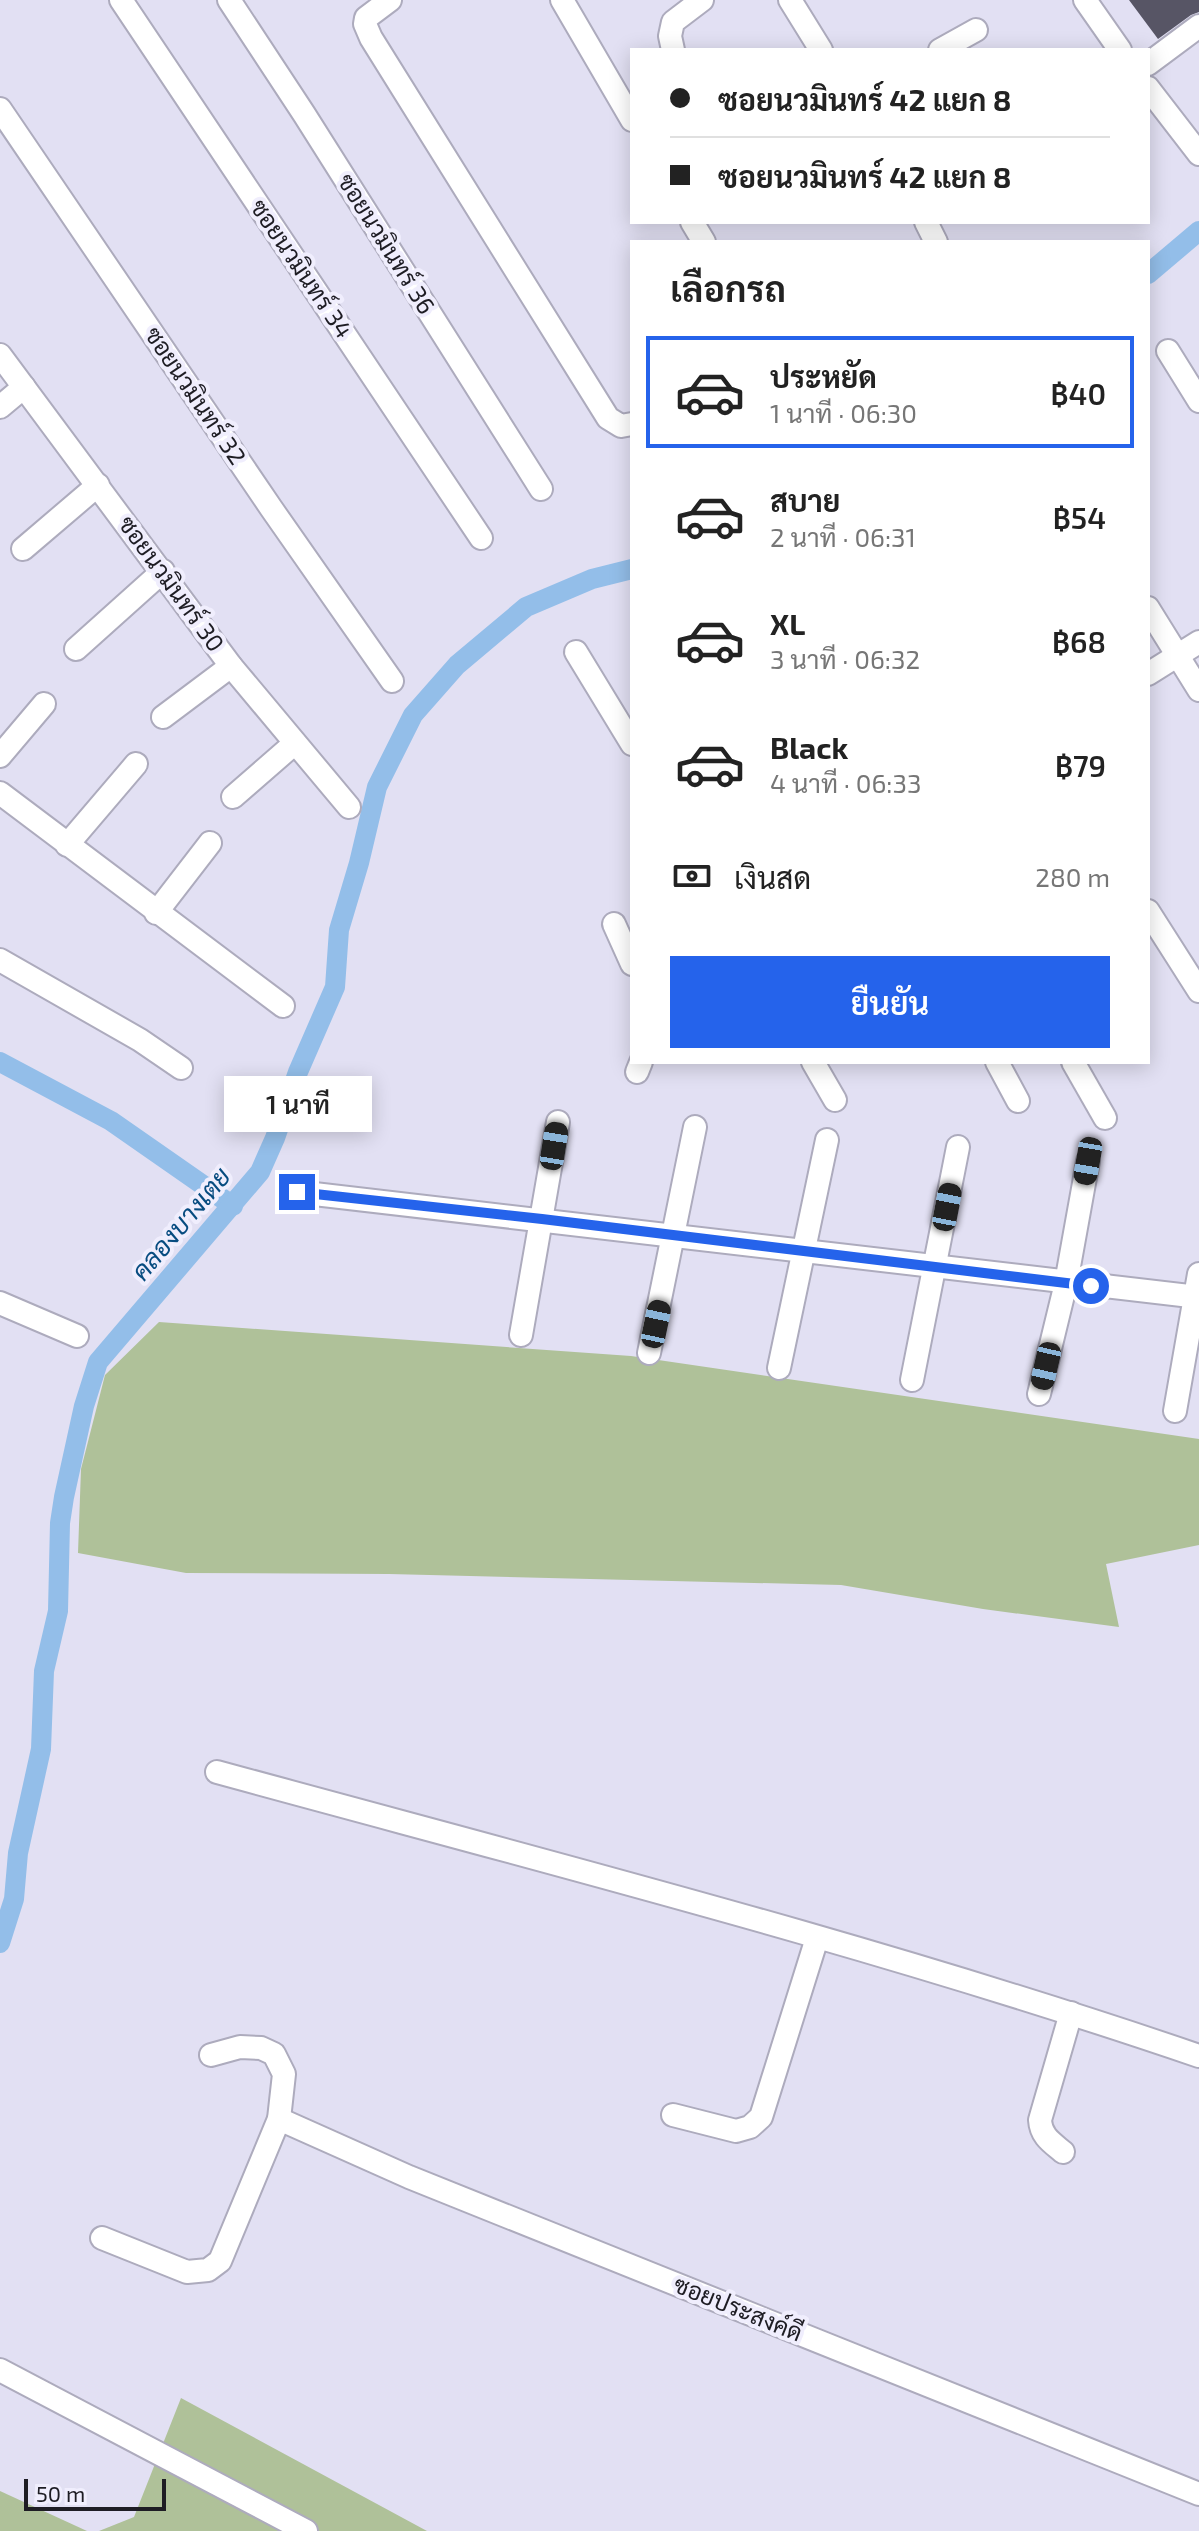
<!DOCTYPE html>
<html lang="th">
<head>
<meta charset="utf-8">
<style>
  body { margin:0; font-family:"Exo 2",Sarabun,sans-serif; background:#f2f2f2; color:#222; height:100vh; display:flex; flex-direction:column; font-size:30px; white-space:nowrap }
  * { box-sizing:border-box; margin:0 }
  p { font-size:26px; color:#767676 }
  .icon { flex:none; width:44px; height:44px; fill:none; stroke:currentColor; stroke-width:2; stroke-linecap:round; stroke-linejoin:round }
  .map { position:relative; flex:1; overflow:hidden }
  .sheet { position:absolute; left:630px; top:240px; width:520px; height:824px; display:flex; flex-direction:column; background:#fff; border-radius:0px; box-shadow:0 4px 20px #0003 }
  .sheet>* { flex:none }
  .guide { position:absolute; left:630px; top:48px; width:520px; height:176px; border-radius:0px; box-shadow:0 4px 20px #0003; display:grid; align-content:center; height:176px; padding:0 40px; background:#fff }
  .scale { position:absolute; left:24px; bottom:20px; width:142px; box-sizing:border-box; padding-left:8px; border:4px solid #1e1d24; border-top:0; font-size:22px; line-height:28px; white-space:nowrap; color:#1e1d24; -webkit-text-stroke:6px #f0eefd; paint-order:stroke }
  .end { position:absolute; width:36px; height:36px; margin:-18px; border:10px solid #2563eb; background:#fff; box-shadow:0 0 0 4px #fff }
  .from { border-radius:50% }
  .bubble { position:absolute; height:56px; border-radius:0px; background:#fff; box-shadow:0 4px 20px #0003; font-size:26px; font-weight:600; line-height:56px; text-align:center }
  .car { position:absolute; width:24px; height:48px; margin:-24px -12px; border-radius:10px; box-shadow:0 0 6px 2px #0007; background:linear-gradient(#222 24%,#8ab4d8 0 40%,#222 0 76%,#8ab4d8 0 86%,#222 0) }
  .guide b { display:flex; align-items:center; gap:28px; height:76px; font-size:30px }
  .guide b+b { border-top:2px solid #e0e0e0 }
  .guide i { width:20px; height:20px; background:#222 }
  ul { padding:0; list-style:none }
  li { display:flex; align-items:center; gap:24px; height:112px; margin:0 16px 12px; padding:0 24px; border:4px solid transparent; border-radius:0px }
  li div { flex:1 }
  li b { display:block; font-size:30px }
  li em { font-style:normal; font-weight:600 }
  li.current { border-color:#2563eb }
  li>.icon { width:72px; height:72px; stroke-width:1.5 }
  h2 { padding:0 40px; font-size:36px; line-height:96px }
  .pay { display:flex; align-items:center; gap:20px; height:88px; padding:0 40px; font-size:30px }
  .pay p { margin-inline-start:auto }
  .action { display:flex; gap:16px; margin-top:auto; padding:16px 40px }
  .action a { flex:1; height:92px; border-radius:0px; background:#2563eb; color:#fff; font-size:32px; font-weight:600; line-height:92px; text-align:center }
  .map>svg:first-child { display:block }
</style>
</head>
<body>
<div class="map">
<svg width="1199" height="2531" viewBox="0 0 1199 2531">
  <rect width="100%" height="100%" fill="#e2e0f3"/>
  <!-- green -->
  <g fill="#afc199">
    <polygon points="159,1322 631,1356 1199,1439 1199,1545 1106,1564 1119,1627 983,1609 841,1585 389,1574 186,1573 78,1553 81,1469 105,1375"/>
    <polygon points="181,2398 427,2531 99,2531 134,2517"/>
    <polygon points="0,2491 87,2531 0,2531"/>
  </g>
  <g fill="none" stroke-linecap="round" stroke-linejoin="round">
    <!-- canal -->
    <g stroke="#93bee9" stroke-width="20">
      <polyline points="1148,274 1199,231"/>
      <polyline points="0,1062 111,1121 233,1206"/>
      <polyline points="0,1943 14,1899 18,1853 41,1749 44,1671 58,1611 60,1523 64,1497 84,1406 98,1362 260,1172 275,1138 298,1072 335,987 339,930 359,863 377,787 413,715 457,665 526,607 592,579 632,569"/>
    </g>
  </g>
  <!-- building -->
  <polygon fill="#575565" points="1129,0 1199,0 1199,12 1191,15 1158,39"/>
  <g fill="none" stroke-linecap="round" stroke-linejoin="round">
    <!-- minor casing -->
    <g stroke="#adabbd" stroke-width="26">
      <g id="minor">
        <polyline points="121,0 481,538"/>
        <polyline points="229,0 304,114 541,489"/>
        <polyline points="390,0 366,18 365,24 371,38 608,418 621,426 632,424"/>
        <polyline points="562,0 632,120"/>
        <polyline points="790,0 821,50"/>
        <polyline points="1085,0 1120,50"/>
        <polyline points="673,50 670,36 673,22 702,0"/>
        <polyline points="940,50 976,30"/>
        <polyline points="1148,64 1199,26"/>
        <polyline points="1148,88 1199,154"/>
        <polyline points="0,109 271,508 392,681"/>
        <polyline points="692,222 704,242"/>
        <polyline points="926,222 936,242"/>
        <polyline points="1168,351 1199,401"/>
        <polyline points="0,355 231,666 349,807"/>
        <polyline points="0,407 24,387"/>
        <polyline points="23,549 98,485"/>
        <polyline points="1148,608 1199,690"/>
        <polyline points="76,649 163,571"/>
        <polyline points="576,652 632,744"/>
        <polyline points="1148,674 1199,642"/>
        <polyline points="163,717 231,666"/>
        <polyline points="0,756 44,704"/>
        <polyline points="0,793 283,1006"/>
        <polyline points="233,797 295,743"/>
        <polyline points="67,845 136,764"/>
        <polyline points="1148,911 1199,991"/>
        <polyline points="156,913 210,843"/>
        <polyline points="614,924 632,964"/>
        <polyline points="0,960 140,1040 181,1068"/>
        <polyline points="813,1062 835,1100"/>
        <polyline points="997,1062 1018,1101"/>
        <polyline points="1073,1062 1105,1118"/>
        <polyline points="637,1072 641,1062"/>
        <polyline points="297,1192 1199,1297"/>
        <polyline points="0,1303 77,1336"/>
        <polyline points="521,1335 558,1122"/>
        <polyline points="649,1353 695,1127"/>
        <polyline points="779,1368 827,1140"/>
        <polyline points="912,1380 958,1147"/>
        <polyline points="1039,1394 1066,1283 1088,1161"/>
        <polyline points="1175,1411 1199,1274"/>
        <path d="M217,1772C546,1862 877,1946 1199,2056"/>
        <polyline points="673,2115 736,2131 750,2127 761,2117 817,1938"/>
        <polyline points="279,2119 409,2177 1199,2494"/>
        <path d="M1063,2152C1051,2142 1041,2136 1040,2120L1071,2013"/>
        <polyline points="102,2238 187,2272 208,2270 220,2261 279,2119 284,2074 274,2054 261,2048 240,2047 211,2055"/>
        <polyline points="0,2370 306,2531"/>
      </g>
    </g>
    <!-- minor -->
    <use href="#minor" stroke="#fff" stroke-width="22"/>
  </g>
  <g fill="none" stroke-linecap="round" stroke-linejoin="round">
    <!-- route -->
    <polyline stroke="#2563eb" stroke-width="10" points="297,1192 542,1219 1091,1286"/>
  </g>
  <g text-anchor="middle" stroke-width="8" stroke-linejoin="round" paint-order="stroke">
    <!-- street labels -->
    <g font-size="24" fill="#1e1d24" stroke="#f0eefd">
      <text transform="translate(386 244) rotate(58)" y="8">ซอยนวมินทร์ 36</text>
      <text transform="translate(301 269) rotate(56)" y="8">ซอยนวมินทร์ 34</text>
      <text transform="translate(195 396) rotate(56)" y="8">ซอยนวมินทร์ 32</text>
      <text transform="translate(171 584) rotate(54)" y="8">ซอยนวมินทร์ 30</text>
      <text transform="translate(738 2309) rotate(22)" y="8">ซอยประสงค์ดี</text>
    </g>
    <!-- water labels -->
    <g font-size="26" font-style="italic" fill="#074c80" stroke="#f0eefd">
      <text transform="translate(181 1224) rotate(-50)" y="9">คลองบางเตย</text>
    </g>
  </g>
</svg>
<div class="scale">50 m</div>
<i class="end from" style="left:1091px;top:1286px"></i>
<i class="end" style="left:297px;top:1192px"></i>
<div class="bubble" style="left:224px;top:1076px;width:148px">1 นาที</div>
<i class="car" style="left:554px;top:1146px;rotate:9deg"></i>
<i class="car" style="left:1088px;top:1161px;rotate:190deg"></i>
<i class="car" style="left:947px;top:1207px;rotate:11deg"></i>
<i class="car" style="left:656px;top:1324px;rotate:12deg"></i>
<i class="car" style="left:1046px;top:1366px;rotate:193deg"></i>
<div class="guide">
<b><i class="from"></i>ซอยนวมินทร์ 42 แยก 8</b>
<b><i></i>ซอยนวมินทร์ 42 แยก 8</b>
</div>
<section class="sheet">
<h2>เลือกรถ</h2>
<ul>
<li class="current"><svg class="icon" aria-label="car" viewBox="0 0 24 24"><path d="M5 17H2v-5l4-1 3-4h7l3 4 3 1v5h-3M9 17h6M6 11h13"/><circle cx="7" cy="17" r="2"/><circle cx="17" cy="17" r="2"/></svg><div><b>ประหยัด</b><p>1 นาที · 06:30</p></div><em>฿40</em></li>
<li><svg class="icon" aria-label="car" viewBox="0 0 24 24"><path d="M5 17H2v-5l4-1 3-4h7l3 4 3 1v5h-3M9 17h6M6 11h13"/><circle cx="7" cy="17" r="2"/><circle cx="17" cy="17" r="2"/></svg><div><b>สบาย</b><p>2 นาที · 06:31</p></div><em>฿54</em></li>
<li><svg class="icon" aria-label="car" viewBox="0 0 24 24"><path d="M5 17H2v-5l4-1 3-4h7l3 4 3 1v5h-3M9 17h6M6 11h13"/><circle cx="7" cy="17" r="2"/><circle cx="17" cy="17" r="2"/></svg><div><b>XL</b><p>3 นาที · 06:32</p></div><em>฿68</em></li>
<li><svg class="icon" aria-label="car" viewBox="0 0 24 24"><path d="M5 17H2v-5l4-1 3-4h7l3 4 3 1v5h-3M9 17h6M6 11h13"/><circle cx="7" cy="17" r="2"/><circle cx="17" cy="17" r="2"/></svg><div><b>Black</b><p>4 นาที · 06:33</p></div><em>฿79</em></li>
</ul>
<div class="pay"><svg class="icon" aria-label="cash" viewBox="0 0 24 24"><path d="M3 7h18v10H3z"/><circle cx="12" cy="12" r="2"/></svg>เงินสด<p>280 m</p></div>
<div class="action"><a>ยืนยัน</a></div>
</section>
</div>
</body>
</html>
